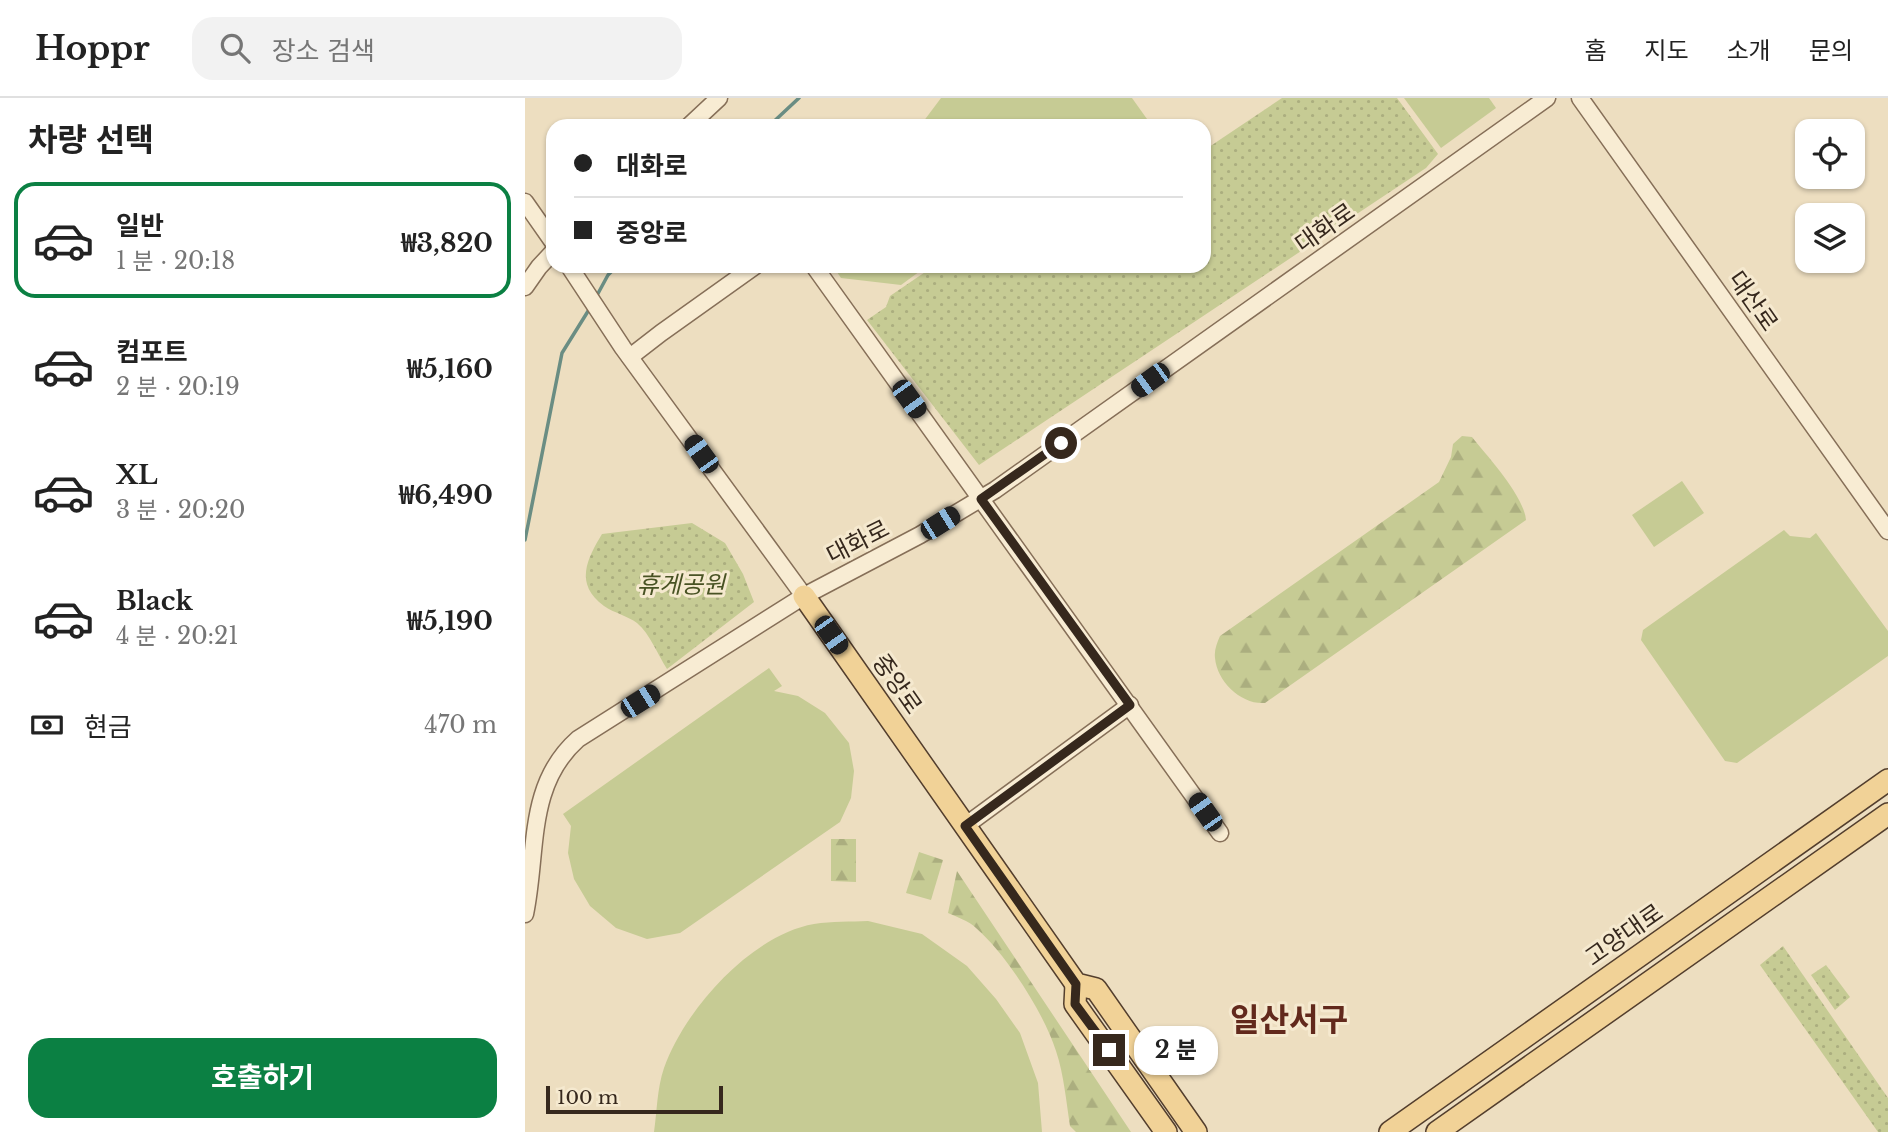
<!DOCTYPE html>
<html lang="ko">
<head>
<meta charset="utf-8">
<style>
  body { margin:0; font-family:"Libre Baskerville","Noto Sans KR",serif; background:#f2f2f2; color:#222; height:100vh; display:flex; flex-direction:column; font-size:26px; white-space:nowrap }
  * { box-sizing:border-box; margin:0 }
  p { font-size:23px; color:#767676 }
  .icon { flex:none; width:38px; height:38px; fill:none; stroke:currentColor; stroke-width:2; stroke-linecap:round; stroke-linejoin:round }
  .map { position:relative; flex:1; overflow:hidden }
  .side { display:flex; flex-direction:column; background:#fff; width:525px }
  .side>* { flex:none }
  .guide { position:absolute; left:21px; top:21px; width:665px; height:154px; border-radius:21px; box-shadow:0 2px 5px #0004; display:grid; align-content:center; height:154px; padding:0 28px; background:#fff }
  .controls { position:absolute; left:1270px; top:21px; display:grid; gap:14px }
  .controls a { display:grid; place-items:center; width:70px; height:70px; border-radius:14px; background:#fff; box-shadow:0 2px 5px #0004; font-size:35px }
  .scale { position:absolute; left:21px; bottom:18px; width:177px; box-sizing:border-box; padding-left:7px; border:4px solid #36281d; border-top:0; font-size:19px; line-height:24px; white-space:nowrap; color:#36281d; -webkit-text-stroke:5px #f5e9cf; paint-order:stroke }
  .end { position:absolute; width:32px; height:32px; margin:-16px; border:9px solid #36281d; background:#fff; box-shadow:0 0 0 4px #fff }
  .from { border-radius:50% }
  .bubble { position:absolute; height:49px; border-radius:21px; background:#fff; box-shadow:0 2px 5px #0004; font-size:23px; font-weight:700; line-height:49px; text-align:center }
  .car { position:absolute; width:21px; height:42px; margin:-21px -10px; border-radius:9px; box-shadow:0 0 5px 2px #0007; background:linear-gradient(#222 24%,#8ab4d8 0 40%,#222 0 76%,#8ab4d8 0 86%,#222 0) }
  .guide b { display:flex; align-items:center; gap:24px; height:66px; font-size:26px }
  .guide b+b { border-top:2px solid #e0e0e0 }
  .guide i { width:18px; height:18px; background:#222 }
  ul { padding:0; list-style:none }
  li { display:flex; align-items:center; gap:21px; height:116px; margin:0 14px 10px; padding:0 14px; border:4px solid transparent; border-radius:21px }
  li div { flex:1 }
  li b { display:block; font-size:26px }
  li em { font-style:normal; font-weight:700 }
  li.current { border-color:#0b8043 }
  li>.icon { width:63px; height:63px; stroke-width:1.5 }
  h2 { padding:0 28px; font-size:32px; line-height:84px }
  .pay { display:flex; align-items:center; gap:18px; height:77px; padding:0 28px; font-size:26px }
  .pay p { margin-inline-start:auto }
  .button { display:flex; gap:14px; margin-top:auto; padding:14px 28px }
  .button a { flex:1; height:80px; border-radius:21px; background:#0b8043; color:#fff; font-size:28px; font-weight:700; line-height:80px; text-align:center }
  header { display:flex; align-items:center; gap:42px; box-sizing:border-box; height:98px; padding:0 35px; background:#fff; border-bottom:2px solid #e0e0e0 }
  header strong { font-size:33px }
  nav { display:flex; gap:38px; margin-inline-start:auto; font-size:24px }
  .search { width:490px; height:63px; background:#f2f2f2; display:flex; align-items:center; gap:18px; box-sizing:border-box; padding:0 24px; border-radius:21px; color:#767676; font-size:26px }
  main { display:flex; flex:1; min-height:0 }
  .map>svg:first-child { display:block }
</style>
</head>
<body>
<header>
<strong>Hoppr</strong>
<div class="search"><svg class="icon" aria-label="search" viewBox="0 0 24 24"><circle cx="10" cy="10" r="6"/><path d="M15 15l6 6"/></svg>장소 검색</div>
<nav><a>홈</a><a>지도</a><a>소개</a><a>문의</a></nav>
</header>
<main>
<section class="side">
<h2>차량 선택</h2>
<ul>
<li class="current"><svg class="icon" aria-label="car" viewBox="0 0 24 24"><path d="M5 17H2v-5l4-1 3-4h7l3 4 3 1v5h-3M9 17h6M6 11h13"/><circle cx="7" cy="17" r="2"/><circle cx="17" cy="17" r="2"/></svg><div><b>일반</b><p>1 분 · 20:18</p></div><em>₩3,820</em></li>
<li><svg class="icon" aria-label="car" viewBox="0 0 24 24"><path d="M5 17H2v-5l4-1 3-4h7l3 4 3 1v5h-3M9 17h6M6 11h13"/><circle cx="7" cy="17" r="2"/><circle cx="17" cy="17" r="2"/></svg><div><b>컴포트</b><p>2 분 · 20:19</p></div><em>₩5,160</em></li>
<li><svg class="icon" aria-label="car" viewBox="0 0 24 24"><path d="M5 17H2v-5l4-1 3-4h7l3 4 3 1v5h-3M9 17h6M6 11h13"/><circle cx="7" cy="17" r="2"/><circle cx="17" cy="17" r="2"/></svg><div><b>XL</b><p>3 분 · 20:20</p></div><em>₩6,490</em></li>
<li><svg class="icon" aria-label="car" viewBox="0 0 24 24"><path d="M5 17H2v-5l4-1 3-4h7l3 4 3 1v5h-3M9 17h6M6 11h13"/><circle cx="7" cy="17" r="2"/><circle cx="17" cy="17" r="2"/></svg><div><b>Black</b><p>4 분 · 20:21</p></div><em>₩5,190</em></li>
</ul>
<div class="pay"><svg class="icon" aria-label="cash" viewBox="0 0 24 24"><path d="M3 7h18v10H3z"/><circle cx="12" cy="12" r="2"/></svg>현금<p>470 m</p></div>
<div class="button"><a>호출하기</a></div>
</section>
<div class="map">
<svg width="1363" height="1034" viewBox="0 0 1363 1034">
  <defs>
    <pattern id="grass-dots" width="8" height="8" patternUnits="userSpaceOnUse" patternTransform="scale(1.75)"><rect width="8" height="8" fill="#c6cb94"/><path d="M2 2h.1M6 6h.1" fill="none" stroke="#abae7f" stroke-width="1.8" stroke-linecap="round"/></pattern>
    <pattern id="forest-firs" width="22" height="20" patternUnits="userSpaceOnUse" patternTransform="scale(1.75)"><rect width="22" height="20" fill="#c6cb94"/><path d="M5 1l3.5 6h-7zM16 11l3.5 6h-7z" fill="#abae7f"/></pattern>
  </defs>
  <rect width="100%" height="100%" fill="#eddec0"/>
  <!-- grass -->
  <g fill="url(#grass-dots)">
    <polygon points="757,0 872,0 913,56 901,70 454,367 342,222 361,209 365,198 409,168 679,168 679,48 684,49"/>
    <path d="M167,425L200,445L218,476L229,504L142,571C133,557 125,536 112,525C103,518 89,515 79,508C49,486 62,461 77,436Z"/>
    <polygon points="1258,848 1363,1000 1363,1034 1353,1034 1235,867"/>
    <polygon points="1301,867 1325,899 1310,912 1286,877"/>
  </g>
  <!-- forest -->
  <g fill="url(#forest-firs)">
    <path d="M937,338L947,339C963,359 999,398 1001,422L740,605C717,607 692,584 690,560C689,552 692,545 695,538L914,384L926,359L928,346Z"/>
    <polygon points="306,741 331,741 331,784 306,783"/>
    <polygon points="394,754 418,762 406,802 381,795"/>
    <path d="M432,773L606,1034H551L545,1028C541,1003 539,977 531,953C519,915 481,856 451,830C444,823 432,819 423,815Z"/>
  </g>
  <!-- pitch -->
  <g fill="#c6cb94">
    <polygon points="416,0 607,0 627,28 395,28"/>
    <polygon points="879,0 964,0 971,10 916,50"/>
    <polygon points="308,168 402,168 376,187 316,180"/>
    <polygon points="1157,383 1179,415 1129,449 1107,417"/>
    <polygon points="1259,432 1265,438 1285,440 1291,435 1363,533 1363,558 1212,665 1200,663 1116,542 1118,532"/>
    <polygon points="244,570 257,588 249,593 273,598 300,615 324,645 329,673 326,700 315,724 155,835 122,841 91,830 65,808 49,781 43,755 46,728 38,716"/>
    <path d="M343,823L397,836L442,868L471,901L495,935L513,985L517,1034H129C132,1014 132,990 139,970C160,911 226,837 289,826C307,823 326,824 343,823Z"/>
  </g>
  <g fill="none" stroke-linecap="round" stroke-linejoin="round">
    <!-- stream -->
    <g stroke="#6a8d83" stroke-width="3.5">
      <polyline points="244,28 274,0"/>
      <polyline points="70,201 83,177 92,168"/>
      <polyline points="0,442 37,255 65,210"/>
    </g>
    <!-- minor casing -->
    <g stroke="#866f58" stroke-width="19">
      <g id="minor">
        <polyline points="1055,0 1363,433"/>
        <polyline points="164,28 194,0"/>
        <polyline points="0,104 28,144"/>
        <polyline points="44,168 98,250 279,498"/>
        <polyline points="289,168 695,735"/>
        <polyline points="0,189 14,169 28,154"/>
        <polyline points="105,259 136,235 230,168"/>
        <polyline points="440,728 605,607"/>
        <path d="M0,816C13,754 1,687 53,641L279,498L395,437L470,392L1022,0"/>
      </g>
    </g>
    <!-- major casing -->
    <g stroke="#533e2d" stroke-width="24">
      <g id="major">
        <polyline points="279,498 551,886 571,891 671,1034"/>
        <polyline points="551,886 550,906 641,1034"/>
        <polyline points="865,1034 1363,682"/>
        <polyline points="912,1034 1363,716"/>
      </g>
    </g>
    <!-- minor -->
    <use href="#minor" stroke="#f8ecd3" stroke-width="16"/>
    <!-- major -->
    <use href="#major" stroke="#f1d297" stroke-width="21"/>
  </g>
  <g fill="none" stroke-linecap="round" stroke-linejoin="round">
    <!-- route -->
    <polyline stroke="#36281d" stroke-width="9" points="536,345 456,401 605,607 440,728 551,886 550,906 584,952"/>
  </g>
  <g text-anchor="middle" stroke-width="6" stroke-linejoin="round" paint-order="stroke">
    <!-- street labels -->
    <g font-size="24" fill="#36281d" stroke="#f5e9cf">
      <text transform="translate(800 130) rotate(-35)" y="8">대화로</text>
      <text transform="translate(1228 203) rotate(55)" y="8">대산로</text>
      <text transform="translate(333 444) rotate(-27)" y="8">대화로</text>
      <text transform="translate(372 586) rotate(55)" y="8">중앙로</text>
      <text transform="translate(1099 837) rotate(-35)" y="8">고양대로</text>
    </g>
    <!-- park labels -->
    <g font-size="24" font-style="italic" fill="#485223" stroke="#f5e9cf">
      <text x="156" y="495">휴게공원</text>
    </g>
    <!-- district labels -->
    <g font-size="32" font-weight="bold" fill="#62291c" stroke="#f5e9cf">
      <text x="764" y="933">일산서구</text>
    </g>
  </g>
</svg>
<div class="controls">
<a><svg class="icon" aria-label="locate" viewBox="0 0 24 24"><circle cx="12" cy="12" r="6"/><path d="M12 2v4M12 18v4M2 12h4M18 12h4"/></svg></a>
<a><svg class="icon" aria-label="layers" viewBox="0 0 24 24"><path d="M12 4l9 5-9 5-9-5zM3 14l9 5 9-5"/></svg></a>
</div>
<div class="scale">100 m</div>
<i class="end from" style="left:536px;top:345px"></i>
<i class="end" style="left:584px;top:952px"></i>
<div class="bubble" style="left:609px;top:928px;width:84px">2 분</div>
<i class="car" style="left:625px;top:282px;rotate:234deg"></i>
<i class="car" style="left:384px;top:301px;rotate:144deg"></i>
<i class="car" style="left:176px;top:356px;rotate:324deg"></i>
<i class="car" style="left:415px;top:425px;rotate:58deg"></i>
<i class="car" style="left:306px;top:537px;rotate:145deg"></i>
<i class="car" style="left:115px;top:603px;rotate:58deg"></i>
<i class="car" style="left:680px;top:714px;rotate:325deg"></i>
<div class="guide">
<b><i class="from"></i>대화로</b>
<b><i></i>중앙로</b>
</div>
</div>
</main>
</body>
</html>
